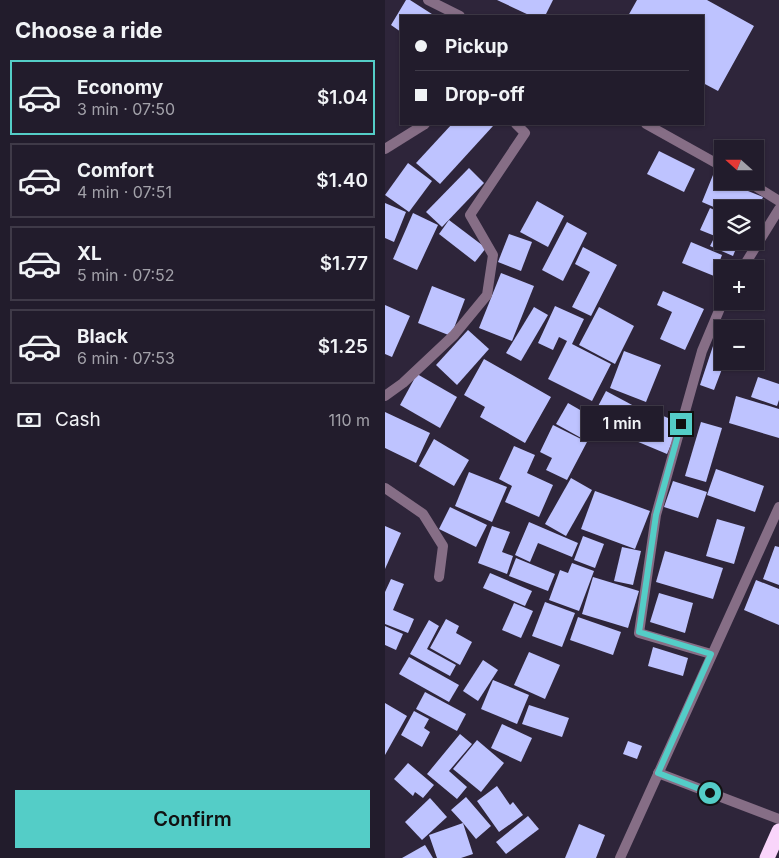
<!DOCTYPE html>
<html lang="en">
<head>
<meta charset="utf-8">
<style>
  body { margin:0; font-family:Inter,sans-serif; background:#2e2938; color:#f1f3f6; height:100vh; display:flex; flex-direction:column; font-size:19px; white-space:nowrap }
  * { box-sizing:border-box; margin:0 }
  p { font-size:16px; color:#a2a1a9 }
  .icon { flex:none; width:28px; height:28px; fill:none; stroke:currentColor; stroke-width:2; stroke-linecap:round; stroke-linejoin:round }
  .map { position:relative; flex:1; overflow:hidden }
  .sheet { display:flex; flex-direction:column; background:#221c2c; width:385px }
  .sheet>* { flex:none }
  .hud { position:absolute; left:15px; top:15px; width:304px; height:110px; border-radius:0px; box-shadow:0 1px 4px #0004,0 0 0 1px #3f3a48; display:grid; align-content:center; height:110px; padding:0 15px; background:#221c2c }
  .needle { width:32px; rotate:291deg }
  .buttons { position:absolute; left:329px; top:140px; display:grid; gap:10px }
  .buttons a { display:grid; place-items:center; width:50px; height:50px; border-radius:0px; background:#221c2c; box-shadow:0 1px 4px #0004,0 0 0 1px #3f3a48; font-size:25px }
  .end { position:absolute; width:22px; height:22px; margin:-11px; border:6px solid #54cdc7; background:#111; box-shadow:0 0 0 2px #111 }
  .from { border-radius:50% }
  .bubble { position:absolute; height:35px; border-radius:0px; background:#221c2c; box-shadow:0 1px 4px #0004,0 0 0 1px #3f3a48; font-size:16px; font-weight:600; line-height:35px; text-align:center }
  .hud b { display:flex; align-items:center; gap:18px; height:48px; font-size:19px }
  .hud b+b { border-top:1px solid #3f3a48 }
  .hud i { width:12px; height:12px; background:#f1f3f6 }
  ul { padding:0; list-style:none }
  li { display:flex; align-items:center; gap:15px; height:75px; margin:0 10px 8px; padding:0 5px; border:2px solid #3f3a48; border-radius:0px }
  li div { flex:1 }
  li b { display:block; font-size:19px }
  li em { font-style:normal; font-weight:600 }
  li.active { border-color:#54cdc7 }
  li>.icon { width:45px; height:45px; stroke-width:1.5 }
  h2 { padding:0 15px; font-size:22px; line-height:60px }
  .pay { display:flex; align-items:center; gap:12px; height:55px; padding:0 15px; font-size:19px }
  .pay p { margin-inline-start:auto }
  .action { display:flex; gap:10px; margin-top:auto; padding:10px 15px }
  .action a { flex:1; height:58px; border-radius:0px; background:#54cdc7; color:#111; font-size:20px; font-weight:600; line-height:58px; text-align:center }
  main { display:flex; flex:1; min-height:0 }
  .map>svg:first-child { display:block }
</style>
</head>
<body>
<main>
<section class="sheet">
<h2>Choose a ride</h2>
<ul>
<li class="active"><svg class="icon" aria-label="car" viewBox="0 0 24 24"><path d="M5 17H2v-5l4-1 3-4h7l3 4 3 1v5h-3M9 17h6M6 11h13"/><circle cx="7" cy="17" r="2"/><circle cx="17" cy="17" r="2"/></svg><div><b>Economy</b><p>3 min · 07:50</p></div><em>$1.04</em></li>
<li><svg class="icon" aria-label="car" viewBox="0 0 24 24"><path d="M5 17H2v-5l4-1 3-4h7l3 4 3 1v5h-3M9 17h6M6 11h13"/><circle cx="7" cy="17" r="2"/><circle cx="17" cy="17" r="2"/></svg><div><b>Comfort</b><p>4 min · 07:51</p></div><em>$1.40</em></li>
<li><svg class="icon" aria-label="car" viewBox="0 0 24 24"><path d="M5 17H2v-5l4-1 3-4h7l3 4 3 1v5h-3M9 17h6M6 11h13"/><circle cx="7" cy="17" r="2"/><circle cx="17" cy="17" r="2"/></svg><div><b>XL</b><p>5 min · 07:52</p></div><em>$1.77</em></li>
<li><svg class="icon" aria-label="car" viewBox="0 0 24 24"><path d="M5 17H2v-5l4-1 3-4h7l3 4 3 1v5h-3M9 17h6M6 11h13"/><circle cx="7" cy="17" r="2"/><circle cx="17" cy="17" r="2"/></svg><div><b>Black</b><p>6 min · 07:53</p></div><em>$1.25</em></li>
</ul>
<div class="pay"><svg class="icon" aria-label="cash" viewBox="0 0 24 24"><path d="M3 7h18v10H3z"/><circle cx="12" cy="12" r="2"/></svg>Cash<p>110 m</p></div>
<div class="action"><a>Confirm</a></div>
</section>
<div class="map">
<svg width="394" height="858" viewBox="0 0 394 858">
  <rect width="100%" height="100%" fill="#2e253a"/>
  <!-- building -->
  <g fill="#bec3ff">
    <polygon points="21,0 25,0 50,16 16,16 16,32 6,25"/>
    <polygon points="112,0 168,0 160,16 146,16"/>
    <polygon points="252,0 322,0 369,26 333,91 318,83 318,16 243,16"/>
    <polygon points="67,124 106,124 108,126 55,184 31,163"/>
    <polygon points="274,151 310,169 299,192 262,174"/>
    <polygon points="23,163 47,181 24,212 0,195"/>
    <polygon points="84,168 99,183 57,227 41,212"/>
    <polygon points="328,175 338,181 378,197 370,216 370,209 338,209 338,211 317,202"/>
    <polygon points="152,201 179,216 163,247 135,232"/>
    <polygon points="0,203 21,212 9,242 0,238"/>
    <polygon points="325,208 338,214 338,241 354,241 348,256 325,246 330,236 315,230"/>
    <polygon points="28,213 53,225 32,270 8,259"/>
    <polygon points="64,220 101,248 90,262 54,234"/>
    <polygon points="182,222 202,233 178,281 157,270"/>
    <polygon points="124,234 147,242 136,271 113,262"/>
    <polygon points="306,242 337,255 329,276 297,263"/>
    <polygon points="198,247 232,265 206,316 187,307 205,272 190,264"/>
    <polygon points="116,273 149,286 127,341 94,328"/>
    <polygon points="47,286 80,299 66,336 33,323"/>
    <polygon points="278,291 319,309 300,350 275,339 287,312 272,305"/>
    <polygon points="0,305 25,316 7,357 0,354"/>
    <polygon points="170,306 199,319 187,344 226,364 207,401 163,379 182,341 174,337 168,350 153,343"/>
    <polygon points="149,307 163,315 136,361 121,353"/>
    <polygon points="214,307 249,326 230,364 194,345"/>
    <polygon points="83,330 104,349 72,385 51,365"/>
    <polygon points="331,337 338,340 338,361 340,361 329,390 315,385"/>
    <polygon points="239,351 276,365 261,402 225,388"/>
    <polygon points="99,359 166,397 140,443 95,417 100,407 79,395"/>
    <polygon points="32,374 72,397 55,428 15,405"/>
    <polygon points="373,377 394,384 394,400 392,406 366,397"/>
    <polygon points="221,391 249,406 238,427 210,412"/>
    <polygon points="351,396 394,409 394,438 344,423"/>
    <polygon points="183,403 209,418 198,439 171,424"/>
    <polygon points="252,405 295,423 282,454 239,436"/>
    <polygon points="0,412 45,433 31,463 0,448"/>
    <polygon points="316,422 337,428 321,482 300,476"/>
    <polygon points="168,425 202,442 182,480 161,470 167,458 155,452"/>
    <polygon points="49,439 84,460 69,486 34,466"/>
    <polygon points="129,446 150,455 142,473 168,485 154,517 120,502 127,486 114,479"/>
    <polygon points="331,469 379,486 370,512 322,495"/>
    <polygon points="84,472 122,487 107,522 70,506"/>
    <polygon points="186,478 207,490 181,536 160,524"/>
    <polygon points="288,481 322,492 313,518 279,507"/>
    <polygon points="210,491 265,511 250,549 196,529"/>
    <polygon points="65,507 102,525 91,547 54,529"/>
    <polygon points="332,519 360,527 349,564 321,556"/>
    <polygon points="144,522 193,543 187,557 153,543 145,562 130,555"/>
    <polygon points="0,526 16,533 0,569"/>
    <polygon points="107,526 125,532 117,552 128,556 122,574 93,563"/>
    <polygon points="198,536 219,544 210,568 189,560"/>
    <polygon points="390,546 394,547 394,585 378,579"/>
    <polygon points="237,547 256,551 248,585 229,581"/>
    <polygon points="280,551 338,568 328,599 271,582"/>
    <polygon points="131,558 170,574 163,591 124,576"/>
    <polygon points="187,563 209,571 194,611 164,600 175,570 183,573"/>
    <polygon points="105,573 147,591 140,606 98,588"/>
    <polygon points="208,577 254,591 243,628 197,614"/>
    <polygon points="6,579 19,584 8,610 29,619 23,633 0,624 0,592"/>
    <polygon points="371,580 394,589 394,625 359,610"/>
    <polygon points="274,593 308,603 300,633 265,622"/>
    <polygon points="160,602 190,613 177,647 147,636"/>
    <polygon points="129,603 148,611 136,638 117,630"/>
    <polygon points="193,617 236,632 228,655 185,640"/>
    <polygon points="61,619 74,626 71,633 87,642 75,665 45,648"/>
    <polygon points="44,620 54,626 42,649 71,665 65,676 25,654"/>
    <polygon points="0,626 18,634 11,650 0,645"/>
    <polygon points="268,647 303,658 298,676 263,666"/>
    <polygon points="144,652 175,665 160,699 129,685"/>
    <polygon points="24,657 74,685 64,702 14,674"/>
    <polygon points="98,660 113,670 93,701 78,691"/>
    <polygon points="108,680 144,695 132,724 96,709"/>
    <polygon points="40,692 81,714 72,731 31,709"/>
    <polygon points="0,703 22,716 0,755"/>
    <polygon points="144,705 184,718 177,737 137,724"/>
    <polygon points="29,711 44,719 39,728 45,732 37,747 16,735"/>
    <polygon points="117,724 147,738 136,762 106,748"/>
    <polygon points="75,734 87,744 64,771 82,787 72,799 42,774"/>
    <polygon points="92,740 119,763 96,792 68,769"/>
    <polygon points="243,741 257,746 252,759 238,754"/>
    <polygon points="23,763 49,785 38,798 30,792 28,796 9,779"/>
    <polygon points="112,786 125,805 128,802 138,815 114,832 92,801"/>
    <polygon points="81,797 106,826 91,839 78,823 88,854 76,858 52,858 44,835 78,823 66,810"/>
    <polygon points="45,798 62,817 37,840 20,822"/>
    <polygon points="143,816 154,829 121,854 111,842"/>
    <polygon points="194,824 220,835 211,858 180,858"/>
    <polygon points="40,845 48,858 17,858"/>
  </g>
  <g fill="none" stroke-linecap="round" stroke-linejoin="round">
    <!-- street -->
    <g stroke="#866e86" stroke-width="10">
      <polyline points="43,0 75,16"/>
      <polyline points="261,124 338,167"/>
      <polyline points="0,149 40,124"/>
      <polyline points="362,181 394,201"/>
      <polyline points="357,269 394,209"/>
      <polyline points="0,396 18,383 69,335 102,295 108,255 85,215 140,133 131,124"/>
      <polyline points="0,488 38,514 58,546 54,577"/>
      <polyline points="326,654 254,633 271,515 317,351 338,301"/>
      <polyline points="273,773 394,819"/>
      <polyline points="235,858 394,507"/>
    </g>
    <!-- highway -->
    <polyline stroke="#f9d5fa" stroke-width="15" points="382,858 394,831"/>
  </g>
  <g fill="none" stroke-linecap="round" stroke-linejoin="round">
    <!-- route -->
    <polyline stroke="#54cdc7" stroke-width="6" points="296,424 271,515 254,632 326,654 273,773 325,793"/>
  </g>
</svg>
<div class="buttons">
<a><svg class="needle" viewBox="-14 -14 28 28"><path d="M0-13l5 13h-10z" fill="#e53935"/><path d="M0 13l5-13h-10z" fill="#a2a1a9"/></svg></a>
<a><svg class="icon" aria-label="layers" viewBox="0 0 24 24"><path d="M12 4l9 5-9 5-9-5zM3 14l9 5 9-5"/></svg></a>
<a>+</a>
<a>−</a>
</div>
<i class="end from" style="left:325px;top:793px"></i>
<i class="end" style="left:296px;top:424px"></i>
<div class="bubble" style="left:196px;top:406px;width:82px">1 min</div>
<div class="hud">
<b><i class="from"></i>Pickup</b>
<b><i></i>Drop-off</b>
</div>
</div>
</main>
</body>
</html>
